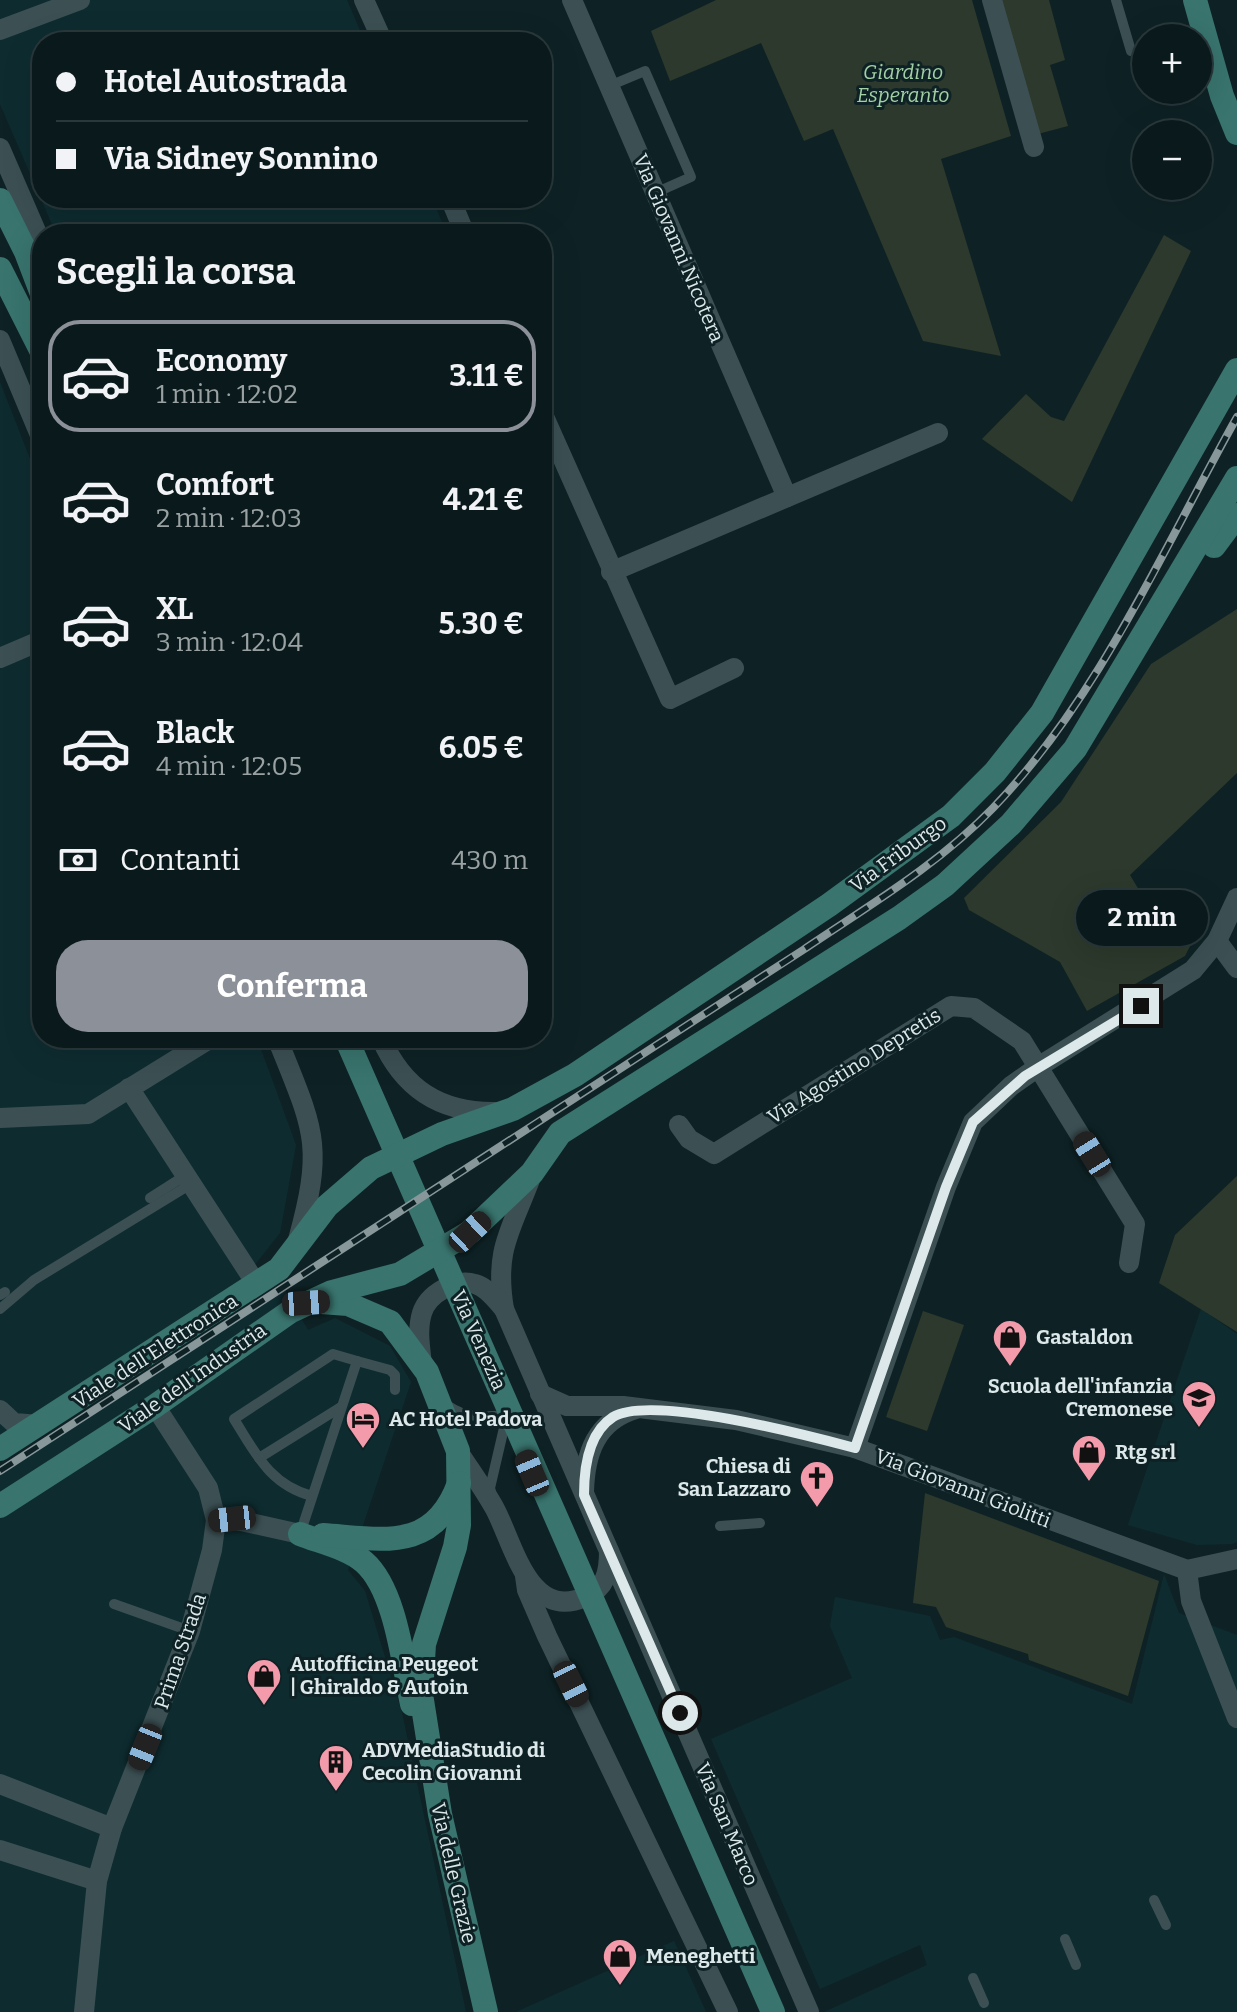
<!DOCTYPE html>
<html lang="it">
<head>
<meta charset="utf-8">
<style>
  body { margin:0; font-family:Bitter,serif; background:#132325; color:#f1f3f6; height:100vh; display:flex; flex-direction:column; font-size:30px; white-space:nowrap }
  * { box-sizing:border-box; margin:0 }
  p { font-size:26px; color:#99a1a3 }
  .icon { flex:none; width:44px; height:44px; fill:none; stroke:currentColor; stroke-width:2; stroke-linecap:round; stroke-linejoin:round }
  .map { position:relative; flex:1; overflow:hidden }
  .sheet { position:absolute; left:32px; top:224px; width:520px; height:824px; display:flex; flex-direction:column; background:#0a1a1c; border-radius:32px; box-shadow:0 8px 32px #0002,0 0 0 2px #2a383b }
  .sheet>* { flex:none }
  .top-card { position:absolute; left:32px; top:32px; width:520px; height:176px; border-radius:32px; box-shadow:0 8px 32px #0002,0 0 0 2px #2a383b; display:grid; align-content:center; height:176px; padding:0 24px; background:#0a1a1c }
  .fabs { position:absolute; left:1132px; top:24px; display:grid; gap:16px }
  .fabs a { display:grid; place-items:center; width:80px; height:80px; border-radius:50%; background:#0a1a1c; box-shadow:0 8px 32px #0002,0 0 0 2px #2a383b; font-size:40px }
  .end { position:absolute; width:36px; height:36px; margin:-18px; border:10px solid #dce8ea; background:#111; box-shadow:0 0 0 4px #111 }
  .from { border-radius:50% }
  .bubble { position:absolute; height:56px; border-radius:28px; background:#0a1a1c; box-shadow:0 8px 32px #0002,0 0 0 2px #2a383b; font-size:26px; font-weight:700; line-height:56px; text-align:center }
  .car { position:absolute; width:24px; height:48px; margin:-24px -12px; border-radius:10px; box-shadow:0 0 6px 2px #0007; background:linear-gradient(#222 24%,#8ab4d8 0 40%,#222 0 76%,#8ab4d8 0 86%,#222 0) }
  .top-card b { display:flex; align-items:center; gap:28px; height:76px; font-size:30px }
  .top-card b+b { border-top:2px solid #2a383b }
  .top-card i { width:20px; height:20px; background:#f1f3f6 }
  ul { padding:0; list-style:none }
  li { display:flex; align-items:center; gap:24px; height:112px; margin:0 16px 12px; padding:0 8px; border:4px solid transparent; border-radius:32px }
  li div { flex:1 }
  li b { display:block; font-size:30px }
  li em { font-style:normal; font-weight:700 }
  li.on { border-color:#8c9099 }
  li>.icon { width:72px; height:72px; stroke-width:1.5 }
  h2 { padding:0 24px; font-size:36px; line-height:96px }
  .pay { display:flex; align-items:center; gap:20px; height:88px; padding:0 24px; font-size:30px }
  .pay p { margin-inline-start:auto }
  .action { display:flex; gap:16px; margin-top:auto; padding:16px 24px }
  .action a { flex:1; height:92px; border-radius:32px; background:#8c9099; color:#fff; font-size:32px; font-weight:700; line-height:92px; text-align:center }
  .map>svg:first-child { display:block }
</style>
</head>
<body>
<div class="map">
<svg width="1237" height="2012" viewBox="0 0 1237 2012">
  <rect width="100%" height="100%" fill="#0e2225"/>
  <!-- built -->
  <g fill="#0e2c30">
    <polygon points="0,0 347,0 365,42 42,42 42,198 432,198 447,234 56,234 0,104"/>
    <polygon points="0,382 42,489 42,1038 257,1038 296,1145 280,1233 237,1287 0,1435"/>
    <polygon points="285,1290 308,1330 335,1318 390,1346 411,1382 348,1570 365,1591 402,1713 466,2012 0,2012 0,1473"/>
    <polygon points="1201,1309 1237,1334 1237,1542 1232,1544 1197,1545 1128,1525"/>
    <polygon points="1164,1574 1179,1613 1237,1635 1237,2012 824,2012 927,1965 920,1945 820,1989 711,1739 852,1678 830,1626 835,1597 930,1616 940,1640 954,1637 1132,1704"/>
    <polygon points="674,1941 706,2012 516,2012"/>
  </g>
  <!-- green -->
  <g fill="#2c392c">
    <polygon points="716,0 972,0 1011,136 941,159 1001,356 923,341 833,129 804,141 761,43 670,81 651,31"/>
    <polygon points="1000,0 1049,0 1065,60 1050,65 1068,126 1038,134"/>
    <polygon points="1164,235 1191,251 1072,502 982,439 1026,394 1051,417 1064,421"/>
    <polygon points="1237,609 1237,773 1130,875 1154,915 1164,906 1200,927 1185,956 1087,1011 1060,962 969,910 964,898 1061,802 1151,664"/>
    <polygon points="1237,1176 1237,1332 1159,1283 1175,1235"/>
    <polygon points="923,1311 964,1325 927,1431 886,1417"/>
    <polygon points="925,1493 1159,1581 1128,1696 1029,1660 1028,1654 946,1627 936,1607 913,1603"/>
  </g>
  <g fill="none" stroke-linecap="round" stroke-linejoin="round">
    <!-- lane -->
    <g stroke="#3c5054" stroke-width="10">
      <polyline points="1116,0 1131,51"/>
      <polyline points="609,86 645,71 691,177 655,193"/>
      <polyline points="150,1198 186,1175"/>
      <polyline points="0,1295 5,1292"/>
      <polyline points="0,1309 34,1280 191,1184"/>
      <polyline points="357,1361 390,1370 395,1375 395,1390"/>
      <path d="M447,1405C467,1419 483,1417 507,1415L490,1488L492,1496"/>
      <polyline points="259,1458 341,1407"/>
      <polyline points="720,1526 760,1523"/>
      <path d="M300,1534L357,1361L333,1354L234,1419C256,1454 270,1485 312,1496"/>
      <polyline points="114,1604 190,1631"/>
      <polyline points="1154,1900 1166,1925"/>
      <polyline points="1065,1939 1076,1965"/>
      <polyline points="973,1978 984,2003"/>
    </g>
    <!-- street -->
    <g stroke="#3c5054" stroke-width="20">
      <polyline points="364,0 383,42"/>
      <polyline points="572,0 787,497"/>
      <polyline points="992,0 1034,147"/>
      <polyline points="0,30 80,0"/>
      <polyline points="0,148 42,245"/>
      <polyline points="450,198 465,234"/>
      <polyline points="0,340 42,440"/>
      <polyline points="542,412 670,699 734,668"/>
      <polyline points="611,572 938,433"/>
      <polyline points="0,658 42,640"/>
      <polyline points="1217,941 1237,968"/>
      <path d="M277,1038C313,1129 325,1142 298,1240"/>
      <path d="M381,1038C403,1089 440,1113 496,1112"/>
      <polyline points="129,1088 257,1285"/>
      <polyline points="0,1118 88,1114 211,1038"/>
      <polyline points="679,1125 689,1139 714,1154 951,1006 974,1008 1022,1041 1135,1224 1129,1263"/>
      <path d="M531,1177C511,1231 494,1249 504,1309L809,2012"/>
      <path d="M422,1364C420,1347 417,1329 422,1313C428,1294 455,1278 475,1284C487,1287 496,1300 504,1309"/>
      <polyline points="540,1394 567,1406 623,1406 736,1420 855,1448 1187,1570 1237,1559"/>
      <polyline points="0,1410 14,1423 40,1425"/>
      <polyline points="855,1448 946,1187 973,1122 1011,1086 1038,1067 1193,970 1217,941 1237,898"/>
      <path d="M458,1451C470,1470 484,1489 495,1509C514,1545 529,1621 585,1597C606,1588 609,1572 609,1551"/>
      <path d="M584,1492C585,1453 596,1421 636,1409"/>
      <polyline points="216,1520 232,1519 300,1534"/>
      <polyline points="1187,1570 1191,1601 1237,1718"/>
      <polyline points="525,1576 527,1590 547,1636 728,2012"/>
      <polyline points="0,1784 112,1828"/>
      <polyline points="0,1850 97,1881"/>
      <polyline points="84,2012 97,1881 112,1828 190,1631 212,1550 216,1520 208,1488 155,1406"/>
    </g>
    <!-- secondary -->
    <g stroke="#39746e" stroke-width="24">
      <polyline points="1195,0 1222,96 1237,133"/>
      <polyline points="0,200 26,252 42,294"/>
      <polyline points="0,269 42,352"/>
      <polyline points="1214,546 1237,515"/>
      <polyline points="346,1038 773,2012"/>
      <polyline points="321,1302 348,1304 390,1322 427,1372 458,1451 459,1525 455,1547 424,1644 421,1694 440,1814 486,2012"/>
      <polyline points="0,1449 279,1269 327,1206 371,1168 442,1134 513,1109 575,1075 829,905 951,816 995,772 1042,713 1237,370"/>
      <polyline points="0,1506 155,1406 291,1311 332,1292 400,1274 470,1232 532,1173 560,1133 899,918 945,885 1011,824 1075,749 1237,478"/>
      <path d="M300,1534C320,1542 348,1548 364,1562C396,1590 403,1664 412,1704"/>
      <path d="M323,1535C382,1539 434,1553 459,1483"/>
    </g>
    <!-- rail casing -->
    <g stroke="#88979a" stroke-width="8">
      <path id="rail" d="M0,1471L803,950C868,906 938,865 993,808C1099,698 1163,549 1237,417"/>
    </g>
    <!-- rail -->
    <use href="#rail" stroke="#0e2225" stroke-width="5" stroke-dasharray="15" stroke-linecap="butt"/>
  </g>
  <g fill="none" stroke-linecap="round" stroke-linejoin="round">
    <!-- route -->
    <path stroke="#dce8ea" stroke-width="10" d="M680,1713L584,1495C584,1468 588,1433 613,1417C651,1394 810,1436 855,1448L946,1187L973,1122L1025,1076L1141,1006"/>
  </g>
  <!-- icons -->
  <defs>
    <g id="shop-pin" transform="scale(1.8)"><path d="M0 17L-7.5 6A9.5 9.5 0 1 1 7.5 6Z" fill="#f39aab" stroke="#0e2225"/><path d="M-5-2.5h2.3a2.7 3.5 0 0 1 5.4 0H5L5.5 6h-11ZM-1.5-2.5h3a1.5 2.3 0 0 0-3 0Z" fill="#111"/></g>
    <g id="school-pin" transform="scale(1.8)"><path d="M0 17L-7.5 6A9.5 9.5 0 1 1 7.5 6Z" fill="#f39aab" stroke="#0e2225"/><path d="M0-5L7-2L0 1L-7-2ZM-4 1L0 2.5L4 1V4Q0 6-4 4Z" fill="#111"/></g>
    <g id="hotel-pin" transform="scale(1.8)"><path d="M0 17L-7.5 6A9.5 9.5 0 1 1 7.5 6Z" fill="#f39aab" stroke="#0e2225"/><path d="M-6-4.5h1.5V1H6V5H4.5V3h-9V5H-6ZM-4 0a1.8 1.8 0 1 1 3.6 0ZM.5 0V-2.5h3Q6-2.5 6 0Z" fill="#111"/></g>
    <g id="church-pin" transform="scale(1.8)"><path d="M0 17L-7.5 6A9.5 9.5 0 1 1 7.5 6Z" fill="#f39aab" stroke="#0e2225"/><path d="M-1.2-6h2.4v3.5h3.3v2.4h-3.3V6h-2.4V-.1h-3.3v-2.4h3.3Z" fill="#111"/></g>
    <g id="building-pin" transform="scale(1.8)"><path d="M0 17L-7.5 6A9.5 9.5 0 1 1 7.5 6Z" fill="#f39aab" stroke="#0e2225"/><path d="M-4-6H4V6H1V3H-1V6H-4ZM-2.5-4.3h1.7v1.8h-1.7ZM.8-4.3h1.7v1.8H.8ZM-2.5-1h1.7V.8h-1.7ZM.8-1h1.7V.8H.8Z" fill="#111"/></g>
  </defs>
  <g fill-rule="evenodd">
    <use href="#shop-pin" x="1010" y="1337"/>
    <use href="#school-pin" x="1199" y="1398"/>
    <use href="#hotel-pin" x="363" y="1419"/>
    <use href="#shop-pin" x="1089" y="1452"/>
    <use href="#church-pin" x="817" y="1478"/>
    <use href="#shop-pin" x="264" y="1676"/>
    <use href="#building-pin" x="336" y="1762"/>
    <use href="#shop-pin" x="620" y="1956"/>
  </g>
  <g text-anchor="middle" stroke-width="6" stroke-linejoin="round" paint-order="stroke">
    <!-- park labels -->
    <g font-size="20" font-style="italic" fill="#a3d0a4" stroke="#0e2225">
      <text x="903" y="79">Giardino<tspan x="903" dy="23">Esperanto</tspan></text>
    </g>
    <!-- street labels -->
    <g font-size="20" fill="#dce8ea" stroke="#0e2225">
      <text transform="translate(679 248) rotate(67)" y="7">Via Giovanni Nicotera</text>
      <text transform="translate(898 854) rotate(-36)" y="7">Via Friburgo</text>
      <text transform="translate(854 1066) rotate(-32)" y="7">Via Agostino Depretis</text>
      <text transform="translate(479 1340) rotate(66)" y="7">Via Venezia</text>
      <text transform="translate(155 1351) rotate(-33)" y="7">Viale dell'Elettronica</text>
      <text transform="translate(192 1378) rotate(-35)" y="7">Viale dell'Industria</text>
      <text transform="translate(963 1488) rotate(21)" y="7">Via Giovanni Giolitti</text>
      <text transform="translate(180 1651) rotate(-71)" y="7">Prima Strada</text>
      <text transform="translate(727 1824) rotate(67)" y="7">Via San Marco</text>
      <text transform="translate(454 1873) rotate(77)" y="7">Via delle Grazie</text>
    </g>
    <!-- poi labels -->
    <g font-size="20" font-weight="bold" fill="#dce8ea" stroke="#0e2225" text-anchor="start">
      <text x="1036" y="1344">Gastaldon</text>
      <text x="1173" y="1393" text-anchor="end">Scuola dell'infanzia<tspan x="1173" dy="23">Cremonese</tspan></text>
      <text x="389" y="1426">AC Hotel Padova</text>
      <text x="1115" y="1459">Rtg srl</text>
      <text x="791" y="1473" text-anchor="end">Chiesa di<tspan x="791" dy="23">San Lazzaro</tspan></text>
      <text x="290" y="1671">Autofficina Peugeot<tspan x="290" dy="23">| Ghiraldo &amp; Autoin</tspan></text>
      <text x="362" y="1757">ADVMediaStudio di<tspan x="362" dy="23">Cecolin Giovanni</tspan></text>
      <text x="646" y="1963">Meneghetti</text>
    </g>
  </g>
</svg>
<div class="fabs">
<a>+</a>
<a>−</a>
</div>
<i class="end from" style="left:680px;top:1713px"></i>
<i class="end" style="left:1141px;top:1006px"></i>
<div class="bubble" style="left:1076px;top:890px;width:132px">2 min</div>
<i class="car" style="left:1092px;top:1154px;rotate:328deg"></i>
<i class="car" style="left:470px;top:1232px;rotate:47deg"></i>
<i class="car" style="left:306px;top:1303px;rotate:86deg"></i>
<i class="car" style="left:532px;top:1473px;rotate:337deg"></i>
<i class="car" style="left:232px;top:1519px;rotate:264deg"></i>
<i class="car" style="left:571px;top:1684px;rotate:154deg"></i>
<i class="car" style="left:145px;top:1747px;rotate:202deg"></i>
<div class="top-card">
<b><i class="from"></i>Hotel Autostrada</b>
<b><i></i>Via Sidney Sonnino</b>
</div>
<section class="sheet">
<h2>Scegli la corsa</h2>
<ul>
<li class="on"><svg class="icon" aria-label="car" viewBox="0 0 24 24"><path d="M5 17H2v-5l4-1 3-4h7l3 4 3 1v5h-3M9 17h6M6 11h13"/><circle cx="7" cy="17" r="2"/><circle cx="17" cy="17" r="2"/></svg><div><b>Economy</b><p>1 min · 12:02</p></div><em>3.11 €</em></li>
<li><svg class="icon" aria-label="car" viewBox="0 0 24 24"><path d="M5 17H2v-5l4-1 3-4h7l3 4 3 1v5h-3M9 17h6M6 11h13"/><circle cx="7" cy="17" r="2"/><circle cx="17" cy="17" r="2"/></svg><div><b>Comfort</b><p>2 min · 12:03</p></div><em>4.21 €</em></li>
<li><svg class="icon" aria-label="car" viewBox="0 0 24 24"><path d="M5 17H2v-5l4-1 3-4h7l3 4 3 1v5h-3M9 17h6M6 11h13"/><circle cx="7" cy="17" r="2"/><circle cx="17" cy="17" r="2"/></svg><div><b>XL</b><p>3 min · 12:04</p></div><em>5.30 €</em></li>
<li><svg class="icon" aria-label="car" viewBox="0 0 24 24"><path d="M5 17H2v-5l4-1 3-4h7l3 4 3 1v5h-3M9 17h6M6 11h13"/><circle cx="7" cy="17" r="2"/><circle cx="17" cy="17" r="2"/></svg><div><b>Black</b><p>4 min · 12:05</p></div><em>6.05 €</em></li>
</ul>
<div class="pay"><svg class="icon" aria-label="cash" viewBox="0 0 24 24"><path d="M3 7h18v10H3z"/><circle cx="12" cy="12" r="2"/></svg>Contanti<p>430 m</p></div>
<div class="action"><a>Conferma</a></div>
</section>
</div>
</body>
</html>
